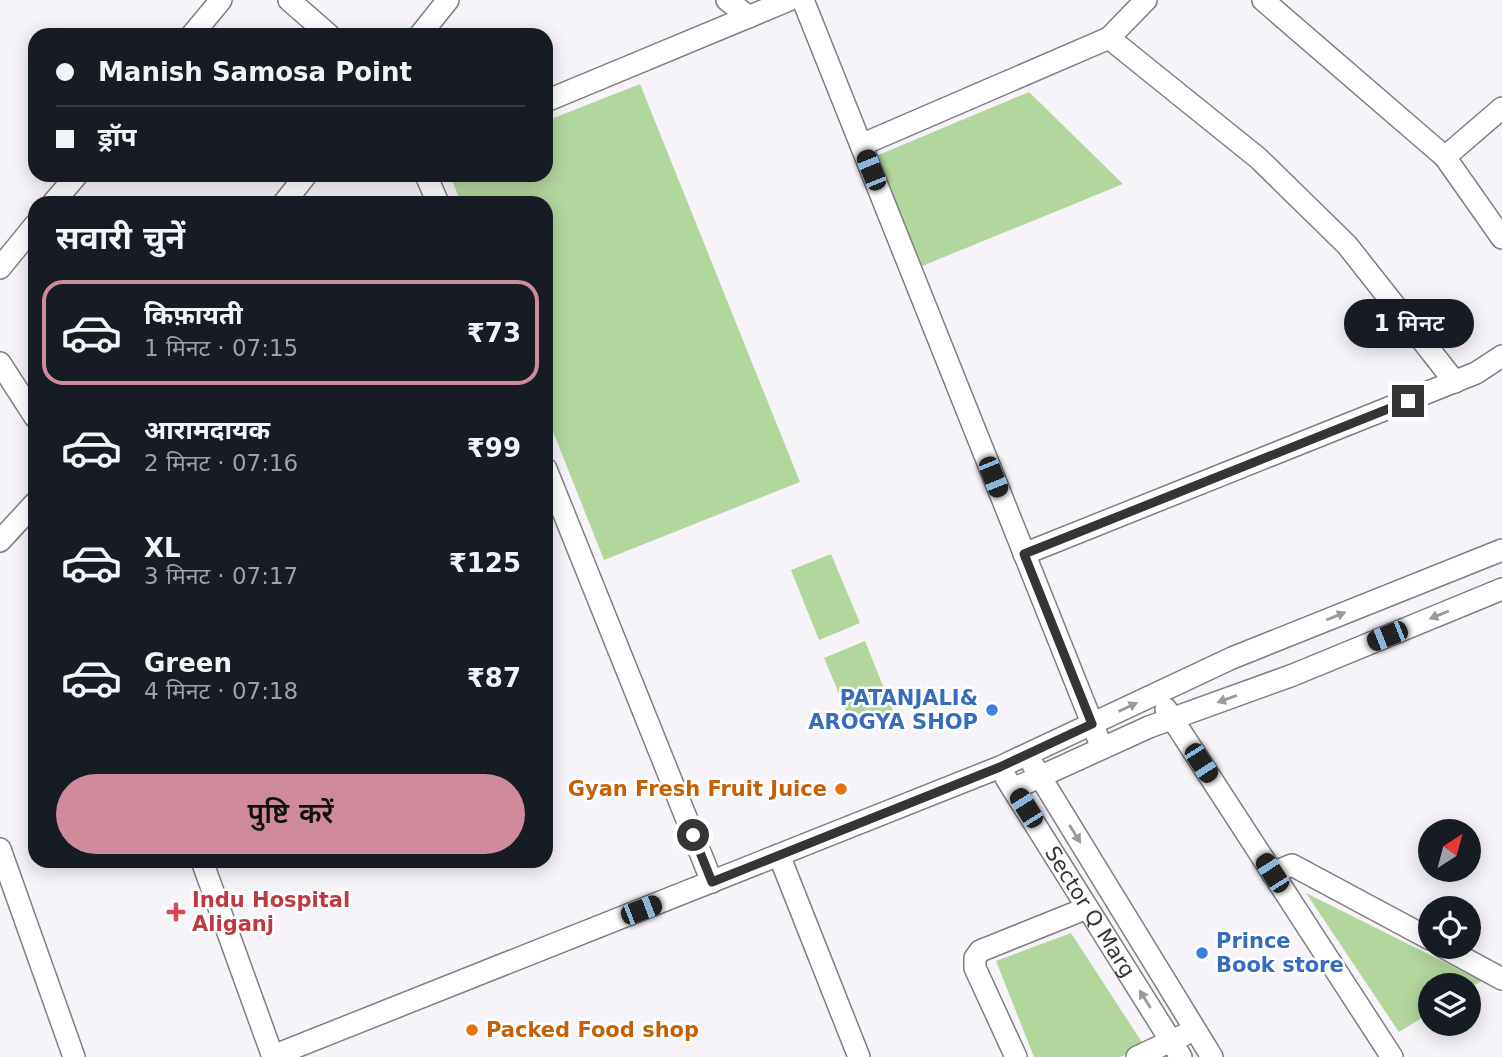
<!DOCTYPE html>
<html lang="hi">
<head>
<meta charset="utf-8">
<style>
  body { margin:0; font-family:"DejaVu Sans","Noto Sans Devanagari",sans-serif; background:#20242c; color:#f1f3f6; height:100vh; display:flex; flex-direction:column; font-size:26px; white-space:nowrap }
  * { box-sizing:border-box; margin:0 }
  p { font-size:23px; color:#9ea1a6 }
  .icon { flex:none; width:38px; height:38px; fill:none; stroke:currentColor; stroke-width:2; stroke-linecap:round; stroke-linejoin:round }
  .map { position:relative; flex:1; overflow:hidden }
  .side { position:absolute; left:28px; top:196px; width:525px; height:672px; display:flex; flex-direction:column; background:#171b24; border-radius:21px; box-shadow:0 4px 18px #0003 }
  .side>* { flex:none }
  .hud { position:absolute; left:28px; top:28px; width:525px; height:154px; border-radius:21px; box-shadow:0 4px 18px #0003; display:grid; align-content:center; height:154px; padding:0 28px; background:#171b24 }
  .needle { width:46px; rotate:36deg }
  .controls { position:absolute; left:1418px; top:819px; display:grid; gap:14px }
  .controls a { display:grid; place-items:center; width:63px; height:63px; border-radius:50%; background:#171b24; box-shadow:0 4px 18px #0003; font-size:35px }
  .end { position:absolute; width:32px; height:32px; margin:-16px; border:9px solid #353436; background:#fff; box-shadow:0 0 0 4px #fff }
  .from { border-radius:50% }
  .bubble { position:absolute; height:49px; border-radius:24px; background:#171b24; box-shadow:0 4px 18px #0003; font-size:23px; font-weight:600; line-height:49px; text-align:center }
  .car { position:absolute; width:21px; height:42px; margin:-21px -10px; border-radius:9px; box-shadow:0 0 5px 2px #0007; background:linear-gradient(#222 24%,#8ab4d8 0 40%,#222 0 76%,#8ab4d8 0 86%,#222 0) }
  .hud b { display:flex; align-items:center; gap:24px; height:66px; font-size:26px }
  .hud b+b { border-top:2px solid #363941 }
  .hud i { width:18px; height:18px; background:#f1f3f6 }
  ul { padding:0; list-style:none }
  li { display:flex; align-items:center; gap:21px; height:105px; margin:0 14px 10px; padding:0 14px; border:4px solid transparent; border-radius:21px }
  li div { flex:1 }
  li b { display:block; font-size:26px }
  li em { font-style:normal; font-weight:600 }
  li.current { border-color:#cf8a9c }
  li>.icon { width:63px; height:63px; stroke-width:1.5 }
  h2 { padding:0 28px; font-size:32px; line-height:84px }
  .primary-button { display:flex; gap:14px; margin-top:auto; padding:14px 28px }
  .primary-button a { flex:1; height:80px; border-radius:42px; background:#cf8a9c; color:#111; font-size:28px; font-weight:600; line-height:80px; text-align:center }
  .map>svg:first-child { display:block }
</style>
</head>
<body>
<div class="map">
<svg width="1502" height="1057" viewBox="0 0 1502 1057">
  <rect width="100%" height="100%" fill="#f6f4f9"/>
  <!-- green -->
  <g fill="#b3d69d">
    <polygon points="640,84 800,482 604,560 546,414 546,203 461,203 450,175 546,175 546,121"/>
    <polygon points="1029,92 1123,184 922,266 876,156"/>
    <polygon points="831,554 860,623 819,640 791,570"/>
    <polygon points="865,641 893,711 853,727 824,658"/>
    <polygon points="1306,893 1482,981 1468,989 1468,985 1430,985 1430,1013 1399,1032"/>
    <polygon points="1071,933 1145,1047 1120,1057 1034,1057 996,961"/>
  </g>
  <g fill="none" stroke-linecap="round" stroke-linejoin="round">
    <!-- minor casing -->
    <g stroke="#7f7e82" stroke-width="24">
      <g id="minor">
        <polyline points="289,0 329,35"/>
        <polyline points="727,0 749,17"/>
        <polyline points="803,0 1102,748"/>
        <polyline points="1263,0 1445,157 1502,238"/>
        <polyline points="192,35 221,0"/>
        <polyline points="420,35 448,0"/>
        <polyline points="1109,38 1258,158 1347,245 1455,382"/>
        <polyline points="546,101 789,0"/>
        <polyline points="861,145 1109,38 1146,0"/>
        <polyline points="1445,157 1502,108"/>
        <polyline points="426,175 438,203"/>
        <polyline points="53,203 77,175"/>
        <polyline points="284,203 306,175"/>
        <polyline points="0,268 35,225"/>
        <polyline points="0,363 35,417"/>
        <polyline points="546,469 712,882"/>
        <polyline points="0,541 35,503"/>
        <polyline points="1024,554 1476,373 1502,356"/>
        <polyline points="1166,709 1392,1057"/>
        <polyline points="1033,765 1212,1057"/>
        <path id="s1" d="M1006,778L1181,1057"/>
        <polyline points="1013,789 1149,727 1293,675 1502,589"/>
        <polyline points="0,849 74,1057"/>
        <polyline points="779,855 859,1057"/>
        <polyline points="202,861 273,1057"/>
        <polyline points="1272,873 1292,865 1430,939"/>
        <polyline points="1443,947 1502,979"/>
        <polyline points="273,1056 1000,767 1232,658 1502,550"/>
        <polyline points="1016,1057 975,968 975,958 980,951 1087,908"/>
        <polyline points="1137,1057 1184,1035"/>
      </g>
    </g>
    <!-- minor -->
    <use href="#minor" stroke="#fff" stroke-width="21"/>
  </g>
  <!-- one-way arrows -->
  <defs><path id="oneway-solid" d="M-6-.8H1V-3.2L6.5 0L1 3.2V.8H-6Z" transform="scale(1.75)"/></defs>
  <g fill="#9a9a9a">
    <use href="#oneway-solid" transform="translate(1439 615) rotate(158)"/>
    <use href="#oneway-solid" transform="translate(1336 616) rotate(-22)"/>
    <use href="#oneway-solid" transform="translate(1227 699) rotate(160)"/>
    <use href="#oneway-solid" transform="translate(1128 707) rotate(-25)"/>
    <use href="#oneway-solid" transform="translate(1075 834) rotate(58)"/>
    <use href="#oneway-solid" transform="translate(1145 999) rotate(-122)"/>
  </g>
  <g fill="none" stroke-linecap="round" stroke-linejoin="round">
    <!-- route -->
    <polyline stroke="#353436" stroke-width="9" points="693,835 712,882 1000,767 1092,724 1024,554 1408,401"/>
  </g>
  <!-- markers -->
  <g fill="#3f7fe0" stroke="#fff" stroke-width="2.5">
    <circle cx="992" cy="710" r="7"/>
    <circle cx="1202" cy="953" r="7"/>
  </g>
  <g fill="#e8710a" stroke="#fff" stroke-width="2.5">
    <circle cx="841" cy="789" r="7"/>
    <circle cx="472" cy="1030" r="7"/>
  </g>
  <path fill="#e0444e" stroke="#fff" stroke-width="2.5" d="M172.5 901.5h7v7h7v7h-7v7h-7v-7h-7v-7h7z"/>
  <g text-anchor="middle" stroke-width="5" stroke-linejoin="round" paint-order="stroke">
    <!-- shop labels -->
    <g font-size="21" font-weight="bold" fill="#366cbe" stroke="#fff" text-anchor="end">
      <text x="978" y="705">PATANJALI&amp;<tspan x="978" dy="24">AROGYA SHOP</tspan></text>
      <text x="1216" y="948" text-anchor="start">Prince<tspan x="1216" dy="24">Book store</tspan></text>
    </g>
    <!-- food labels -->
    <g font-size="21" font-weight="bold" fill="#c56008" stroke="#fff" text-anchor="end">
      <text x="827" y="796">Gyan Fresh Fruit Juice</text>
      <text x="486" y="1037" text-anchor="start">Packed Food shop</text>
    </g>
    <!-- health labels -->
    <g font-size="21" font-weight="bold" fill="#be3a42" stroke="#fff" text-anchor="start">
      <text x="192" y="907">Indu Hospital<tspan x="192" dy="24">Aliganj</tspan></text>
    </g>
    <!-- street labels -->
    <g font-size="21" fill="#353436" stroke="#fff">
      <text dy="7" stroke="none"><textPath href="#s1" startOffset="158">Sector Q Marg</textPath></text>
    </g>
  </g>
</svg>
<div class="controls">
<a><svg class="needle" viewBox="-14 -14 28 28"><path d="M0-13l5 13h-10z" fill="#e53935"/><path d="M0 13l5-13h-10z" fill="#9ea1a6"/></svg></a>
<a><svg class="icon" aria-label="locate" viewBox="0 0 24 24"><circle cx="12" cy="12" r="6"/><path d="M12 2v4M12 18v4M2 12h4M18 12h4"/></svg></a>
<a><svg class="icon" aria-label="layers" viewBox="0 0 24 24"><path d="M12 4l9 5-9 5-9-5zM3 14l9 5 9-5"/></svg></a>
</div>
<i class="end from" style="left:693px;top:835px"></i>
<i class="end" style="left:1408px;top:401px"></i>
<div class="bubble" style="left:1344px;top:299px;width:130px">1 मिनट</div>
<i class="car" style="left:871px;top:170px;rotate:338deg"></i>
<i class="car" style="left:993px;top:477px;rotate:158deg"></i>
<i class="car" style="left:1387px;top:636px;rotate:248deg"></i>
<i class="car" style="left:1201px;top:763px;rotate:147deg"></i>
<i class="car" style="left:1026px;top:808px;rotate:328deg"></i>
<i class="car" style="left:1272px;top:873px;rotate:327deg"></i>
<i class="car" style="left:641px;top:910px;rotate:69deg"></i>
<div class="hud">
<b><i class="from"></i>Manish Samosa Point</b>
<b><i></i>ड्रॉप</b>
</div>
<section class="side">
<h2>सवारी चुनें</h2>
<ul>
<li class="current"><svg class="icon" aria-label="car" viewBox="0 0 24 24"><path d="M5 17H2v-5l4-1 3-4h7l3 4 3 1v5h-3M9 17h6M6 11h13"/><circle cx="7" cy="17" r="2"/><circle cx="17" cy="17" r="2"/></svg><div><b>किफ़ायती</b><p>1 मिनट · 07:15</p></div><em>₹73</em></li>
<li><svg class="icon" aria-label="car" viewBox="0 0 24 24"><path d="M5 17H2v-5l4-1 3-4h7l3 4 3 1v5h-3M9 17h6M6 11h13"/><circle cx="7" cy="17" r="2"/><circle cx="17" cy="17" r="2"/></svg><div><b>आरामदायक</b><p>2 मिनट · 07:16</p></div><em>₹99</em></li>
<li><svg class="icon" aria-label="car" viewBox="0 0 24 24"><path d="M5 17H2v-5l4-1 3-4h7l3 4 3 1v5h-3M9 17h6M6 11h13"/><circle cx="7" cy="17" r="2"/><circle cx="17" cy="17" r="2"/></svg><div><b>XL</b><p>3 मिनट · 07:17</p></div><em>₹125</em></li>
<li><svg class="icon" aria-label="car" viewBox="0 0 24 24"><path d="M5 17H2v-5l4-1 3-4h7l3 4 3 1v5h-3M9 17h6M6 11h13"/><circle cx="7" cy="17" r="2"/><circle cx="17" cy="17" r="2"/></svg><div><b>Green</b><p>4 मिनट · 07:18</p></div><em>₹87</em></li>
</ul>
<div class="primary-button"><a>पुष्टि करें</a></div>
</section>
</div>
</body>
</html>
